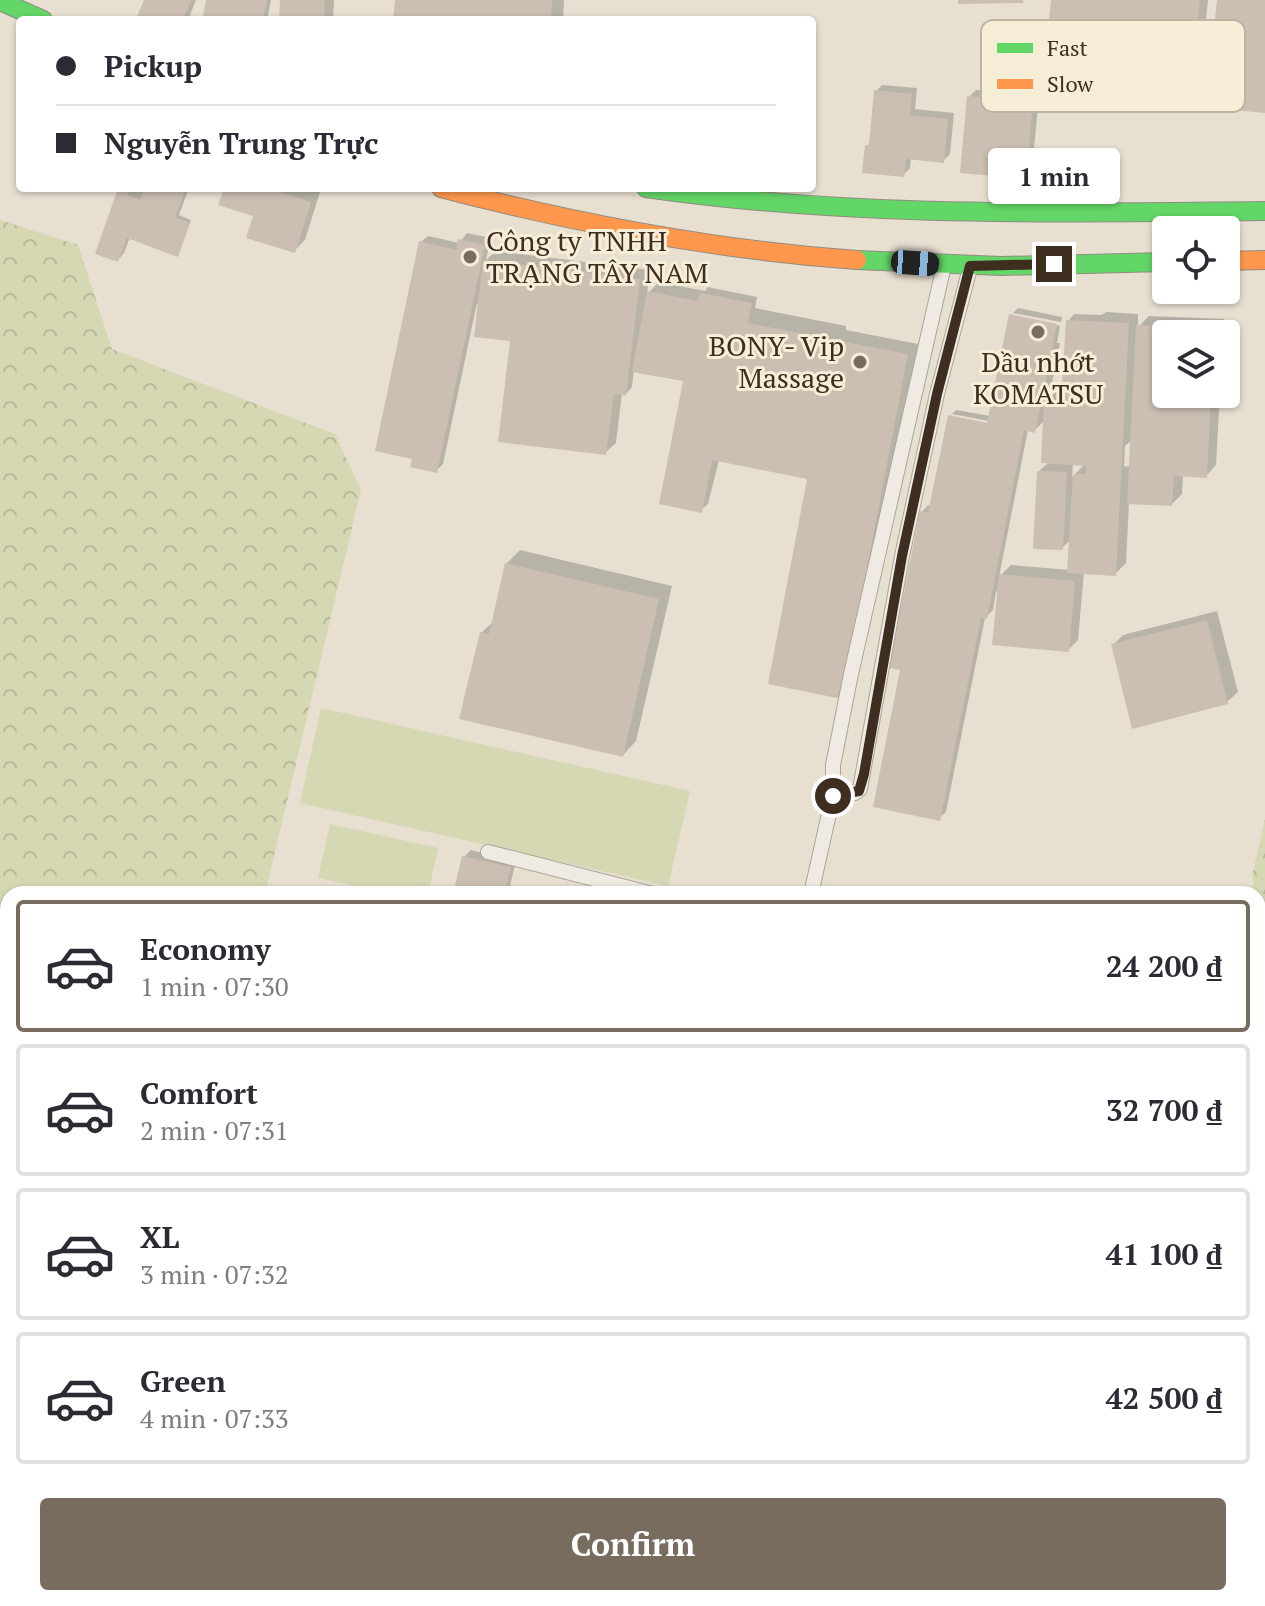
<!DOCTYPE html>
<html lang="en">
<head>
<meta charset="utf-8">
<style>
  body { margin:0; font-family:"PT Serif",serif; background:#f2f2f3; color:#2b2b33; height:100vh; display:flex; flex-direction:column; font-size:30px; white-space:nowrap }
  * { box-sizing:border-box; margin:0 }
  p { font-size:26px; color:#7c7c81 }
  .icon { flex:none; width:44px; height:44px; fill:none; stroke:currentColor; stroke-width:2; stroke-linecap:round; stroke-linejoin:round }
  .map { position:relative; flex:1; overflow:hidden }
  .details { position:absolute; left:0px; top:886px; width:1266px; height:720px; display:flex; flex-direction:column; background:#fff; border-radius:24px 24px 0 0; box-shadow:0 2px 6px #0004 }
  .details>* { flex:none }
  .banner { position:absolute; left:16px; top:16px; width:800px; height:176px; border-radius:8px; box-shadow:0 2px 6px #0004; display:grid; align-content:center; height:176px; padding:0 40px; background:#fff }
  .tools { position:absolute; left:1152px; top:216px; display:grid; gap:16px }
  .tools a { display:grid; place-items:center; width:88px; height:88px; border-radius:8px; background:#fff; box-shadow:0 2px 6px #0004; font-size:40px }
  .end { position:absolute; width:36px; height:36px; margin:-18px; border:10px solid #3d2e20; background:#fff; box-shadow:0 0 0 4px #fff }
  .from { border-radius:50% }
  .bubble { position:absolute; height:56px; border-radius:8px; background:#fff; box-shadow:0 2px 6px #0004; font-size:26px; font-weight:700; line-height:56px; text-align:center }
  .car { position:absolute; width:24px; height:48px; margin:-24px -12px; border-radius:10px; box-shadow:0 0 6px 2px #0007; background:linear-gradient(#222 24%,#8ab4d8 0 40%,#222 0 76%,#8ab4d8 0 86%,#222 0) }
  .banner b { display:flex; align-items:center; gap:28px; height:76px; font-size:30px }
  .banner b+b { border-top:2px solid #e1e1e2 }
  .banner i { width:20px; height:20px; background:#2b2b33 }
  ul { padding:14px 0 0; list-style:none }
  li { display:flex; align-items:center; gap:24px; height:132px; margin:0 16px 12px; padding:0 24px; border:4px solid #e1e1e2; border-radius:8px }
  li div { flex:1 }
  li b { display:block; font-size:30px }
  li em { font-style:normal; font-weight:700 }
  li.selected { border-color:#786c5e }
  li>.icon { width:72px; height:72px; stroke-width:1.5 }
  .button { display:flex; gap:16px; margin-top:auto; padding:16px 40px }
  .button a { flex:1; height:92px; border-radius:8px; background:#786c5e; color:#fff; font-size:32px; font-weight:700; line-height:92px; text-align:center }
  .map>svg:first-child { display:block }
</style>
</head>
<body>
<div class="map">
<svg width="1265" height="1606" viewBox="0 0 1265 1606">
  <defs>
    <pattern id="forest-crowns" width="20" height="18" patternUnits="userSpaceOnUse" patternTransform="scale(2)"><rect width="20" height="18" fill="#d6d7b3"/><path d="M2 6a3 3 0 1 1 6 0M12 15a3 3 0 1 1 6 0" fill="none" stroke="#b9b99a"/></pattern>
  </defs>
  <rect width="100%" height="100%" fill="#e7e0d1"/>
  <!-- forest -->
  <g fill="url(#forest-crowns)">
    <polygon points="0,220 78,245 112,349 335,434 361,490 265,894 8,894 8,1166 0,1167"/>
    <polygon points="1265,819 1265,943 1258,917 1258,894 1255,894 1252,876"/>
    <polygon points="1258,1239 1265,1240 1265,1606 892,1606 899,1598 1258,1598"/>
  </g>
  <!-- garden -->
  <g fill="#d6d7b3">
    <polygon points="321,708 690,791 668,886 300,803"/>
    <polygon points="330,824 438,848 428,894 391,894 318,878"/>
  </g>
  <!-- shadow -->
  <g fill="#0003" fill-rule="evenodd">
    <polygon points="146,0 196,0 188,20 145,20"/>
    <polygon points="208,0 271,0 267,20 204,20"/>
    <polygon points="282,0 334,0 333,20 281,20"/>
    <polygon points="397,0 564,0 563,20 395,20"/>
    <polygon points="1053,0 1208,0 1204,38 1194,49 1147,44 1139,51 1078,45 1077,64 1070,70"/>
    <polygon points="882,85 917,88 915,109 954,113 950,154 943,161 911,158 910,168 903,175 867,146 871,142 876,91"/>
    <polygon points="976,90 1039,96 1032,170 1025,177 969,97"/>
    <polygon points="114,188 133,188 145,193 147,188 189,188 179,215 191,220 177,254 130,237 124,253 118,260 120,190"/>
    <polygon points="226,188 307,188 320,192 305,240 294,251"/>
    <polygon points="467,233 491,238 486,260 496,251 650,270 647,294 659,282 705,291 708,287 757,297 755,308 846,326 846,330 918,344 856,683 810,477 719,460 708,504 701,510 685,380 634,370 632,387 626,394 622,393 616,443 605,453 512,340 477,303 443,464 436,471 421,242 428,236 459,243"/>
    <polygon points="1018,308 1062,317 1061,322 1013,313"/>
    <path d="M1106,312L1138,314V327L1149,316L1224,319V334H1166V394H1220L1216,465L1206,476L1183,474L1182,494L1172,504L1129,502L1126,563L1116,573L1084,572L1078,640L1068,650L996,591L993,610L985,618L946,812L939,818L903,669L922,512L928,505L932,506L950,416L989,426V421L952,414L956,410L990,416L1013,313V317L1060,326L1057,343H1060L1049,399L1056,391L1064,392L1068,321L1074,314L1102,315ZM1045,420L1049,462L1038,472L1062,548L1071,539L1070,570L1011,565L999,577L1028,430L1034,431ZM1133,439L1131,467L1124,466L1125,446ZM1073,463L1085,464L1072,477Z"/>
    <polygon points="520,550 672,586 636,741 623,755 481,633 494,621 506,564"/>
    <polygon points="1217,611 1238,692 1227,702 1113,645 1123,635"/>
    <polygon points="471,850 516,861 508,894 455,894 464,857"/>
    <polygon points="0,1399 8,1416 4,1420 8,1431 8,1442 0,1445"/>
    <polygon points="237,1598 342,1598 331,1606 224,1606"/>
    <polygon points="444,1601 445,1606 424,1606"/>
  </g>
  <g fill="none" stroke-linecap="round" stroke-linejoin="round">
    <!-- stream -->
    <polyline stroke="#bcccc2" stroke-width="9" points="0,1180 8,1178"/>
  </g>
  <!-- building -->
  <g fill="#cbbfb2">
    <polygon points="144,0 191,0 183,20 140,20 136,19"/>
    <polygon points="206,0 267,0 263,20 202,20"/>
    <polygon points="280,0 325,0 324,20 279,20"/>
    <polygon points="395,0 552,0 551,20 393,20"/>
    <polygon points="958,0 1023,0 1023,3 958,4"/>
    <polygon points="1051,0 1200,0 1194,51 1141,45 1140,53 1073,46 1071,72 1044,69"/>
    <polygon points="1217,0 1265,0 1265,113 1234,110 1237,86 1208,82"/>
    <polygon points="874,90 912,94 910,115 948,119 944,163 906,159 904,177 862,173 865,145 869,146"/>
    <polygon points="967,96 1033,102 1026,179 960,173"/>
    <polygon points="109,188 129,188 127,195 140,200 145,188 186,188 175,217 190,223 178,257 127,238 118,262 95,254 117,191"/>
    <polygon points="224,188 266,188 311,202 295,253 246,238 253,216 218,205"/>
    <polygon points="458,239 485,245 437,473 410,467 412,459 375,451 419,241 456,250"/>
    <polygon points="483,260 640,279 626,396 614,394 606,455 498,442 510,341 474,337"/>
    <polygon points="647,291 698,301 700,293 752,303 748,323 908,354 842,699 768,684 807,479 712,460 702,513 659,504 683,381 632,372"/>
    <polygon points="1009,314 1057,324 1035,433 1024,430 987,619 981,618 940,821 873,807 900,670 889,668 920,511 928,513 948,415 987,423"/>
    <polygon points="1066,320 1129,323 1116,576 1067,573 1073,474 1086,474 1086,466 1041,463 1044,401 1061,402"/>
    <polygon points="1136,325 1215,329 1215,334 1166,334 1166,394 1211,394 1207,478 1174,476 1172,506 1127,504"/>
    <polygon points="1037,471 1067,472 1063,550 1033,549"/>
    <polygon points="505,563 659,599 623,757 459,719 480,632 489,634"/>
    <polygon points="999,574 1075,581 1069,652 992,645"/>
    <polygon points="1207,620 1228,704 1132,729 1111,644"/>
    <polygon points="462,856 511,867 504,894 453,894"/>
    <polygon points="0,1420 8,1439 8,1444 0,1447"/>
    <polygon points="245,1598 335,1598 338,1605 228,1606"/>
    <polygon points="471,1598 502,1598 502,1599 473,1606"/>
  </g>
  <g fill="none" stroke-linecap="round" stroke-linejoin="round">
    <!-- lane casing -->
    <g stroke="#ada599" stroke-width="16">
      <g id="lane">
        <polyline points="943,270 851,674 833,765 833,796 855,793 860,789 902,556 937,394 970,268"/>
        <polyline points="488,852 653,894"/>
        <polyline points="811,894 833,796"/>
      </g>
    </g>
    <!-- fast casing -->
    <g stroke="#928b80" stroke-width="20">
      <g id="fast">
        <polyline points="0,1 43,20"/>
        <path d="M646,188C855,218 1055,213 1265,211"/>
        <polyline points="857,260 1001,266 1166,262"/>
      </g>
    </g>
    <!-- slow casing -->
    <g stroke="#928b80" stroke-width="20">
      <g id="slow">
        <path d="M441,188C578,224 716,250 857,260"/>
        <polyline points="1226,261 1265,260"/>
      </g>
    </g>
    <!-- lane -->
    <use href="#lane" stroke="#efebe3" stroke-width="14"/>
    <!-- fast -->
    <use href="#fast" stroke="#63d668" stroke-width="18"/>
    <!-- slow -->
    <use href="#slow" stroke="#ff974d" stroke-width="18"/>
  </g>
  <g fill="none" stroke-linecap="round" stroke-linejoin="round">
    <!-- route -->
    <polyline stroke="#3d2e20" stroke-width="10" points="833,796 859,791 864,774 902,556 937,394 970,266 1054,264"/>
  </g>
  <!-- markers -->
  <g fill="#786c5e" stroke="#f7eed8" stroke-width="3">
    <circle cx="470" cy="257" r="8"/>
    <circle cx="1038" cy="332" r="8"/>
    <circle cx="860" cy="362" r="8"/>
  </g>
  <g text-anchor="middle" stroke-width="6" stroke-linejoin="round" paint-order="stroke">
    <!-- poi labels -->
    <g font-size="28" fill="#3d2e20" stroke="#f7eed8" text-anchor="start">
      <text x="486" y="251">Công ty TNHH<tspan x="486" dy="32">TRẠNG TÂY NAM</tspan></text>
      <text x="844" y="356" text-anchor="end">BONY- Vip<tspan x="844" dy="32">Massage</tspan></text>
      <text x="1038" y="372" text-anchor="middle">Dầu nhớt<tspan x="1038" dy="32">KOMATSU</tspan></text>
    </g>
  </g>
  <!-- legend -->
  <rect x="981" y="20" width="264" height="92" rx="12" fill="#f7eed8" stroke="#bfb4a1" stroke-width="2"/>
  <rect x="997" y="43" width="36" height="10" fill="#63d668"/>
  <rect x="997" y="79" width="36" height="10" fill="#ff974d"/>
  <g font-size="22" fill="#3d2e20">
    <text x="1047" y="56">Fast</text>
    <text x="1047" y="92">Slow</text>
  </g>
</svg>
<div class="tools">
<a><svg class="icon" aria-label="locate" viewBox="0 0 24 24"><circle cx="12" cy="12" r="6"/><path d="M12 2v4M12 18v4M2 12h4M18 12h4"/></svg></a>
<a><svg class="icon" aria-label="layers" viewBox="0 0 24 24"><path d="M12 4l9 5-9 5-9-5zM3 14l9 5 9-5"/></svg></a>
</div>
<i class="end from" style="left:833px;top:796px"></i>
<i class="end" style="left:1054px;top:264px"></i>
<div class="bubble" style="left:988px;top:148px;width:132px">1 min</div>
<i class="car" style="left:915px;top:263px;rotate:94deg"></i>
<div class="banner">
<b><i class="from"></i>Pickup</b>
<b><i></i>Nguyễn Trung Trực</b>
</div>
<section class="details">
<ul>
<li class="selected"><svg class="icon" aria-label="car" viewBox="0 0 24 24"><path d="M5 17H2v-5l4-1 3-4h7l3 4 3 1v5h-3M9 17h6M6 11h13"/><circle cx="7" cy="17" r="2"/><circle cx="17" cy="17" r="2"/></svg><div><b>Economy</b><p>1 min · 07:30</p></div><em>24 200 ₫</em></li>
<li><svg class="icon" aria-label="car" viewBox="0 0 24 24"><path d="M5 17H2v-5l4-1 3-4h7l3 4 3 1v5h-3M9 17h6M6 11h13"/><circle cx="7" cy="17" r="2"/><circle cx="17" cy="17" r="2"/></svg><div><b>Comfort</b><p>2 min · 07:31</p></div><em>32 700 ₫</em></li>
<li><svg class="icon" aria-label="car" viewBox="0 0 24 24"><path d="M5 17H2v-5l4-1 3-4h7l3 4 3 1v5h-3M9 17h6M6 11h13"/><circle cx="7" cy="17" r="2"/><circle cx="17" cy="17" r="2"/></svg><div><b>XL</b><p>3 min · 07:32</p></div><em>41 100 ₫</em></li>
<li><svg class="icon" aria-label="car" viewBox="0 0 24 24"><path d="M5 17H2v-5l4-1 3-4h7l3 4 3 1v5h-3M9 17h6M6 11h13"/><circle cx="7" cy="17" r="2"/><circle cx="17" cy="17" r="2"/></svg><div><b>Green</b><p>4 min · 07:33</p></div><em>42 500 ₫</em></li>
</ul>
<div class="button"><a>Confirm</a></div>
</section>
</div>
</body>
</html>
